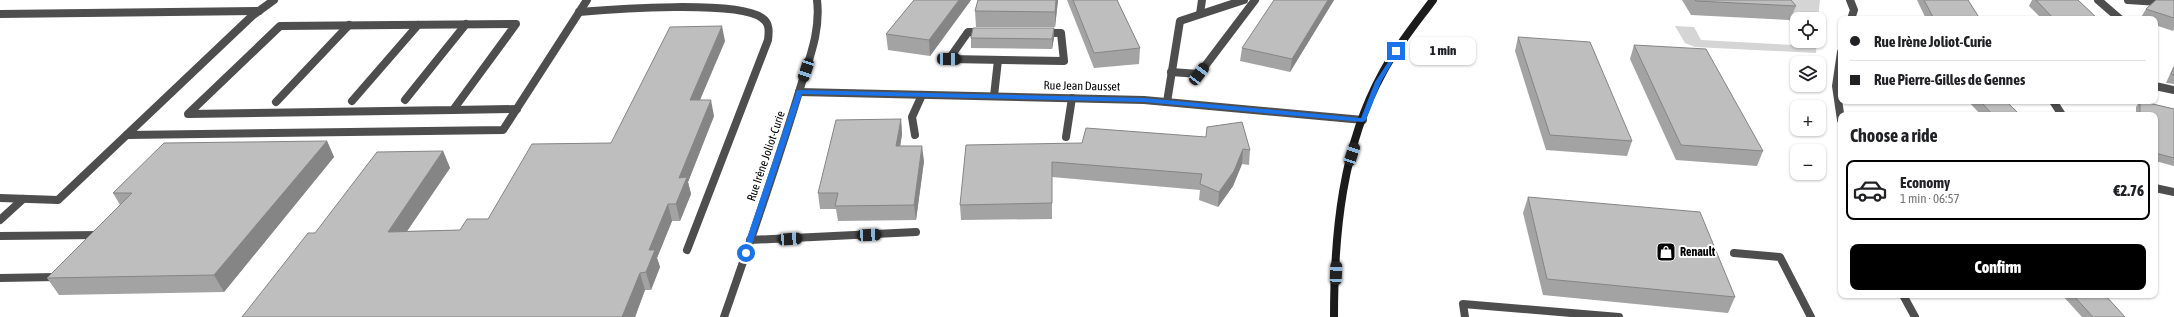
<!DOCTYPE html>
<html lang="en">
<head>
<meta charset="utf-8">
<style>
  body { margin:0; font-family:"Asap Condensed",sans-serif; background:#f6f6f6; color:#202124; height:100vh; display:flex; flex-direction:column; font-size:15px; white-space:nowrap }
  * { box-sizing:border-box; margin:0 }
  p { font-size:13px; color:#757577 }
  .icon { flex:none; width:22px; height:22px; fill:none; stroke:currentColor; stroke-width:2; stroke-linecap:round; stroke-linejoin:round }
  .map { position:relative; flex:1; overflow:hidden }
  .side { position:absolute; left:1838px; top:112px; width:320px; height:186px; display:flex; flex-direction:column; background:#fff; border-radius:8px; box-shadow:0 1px 3px #0004 }
  .side>* { flex:none }
  .banner { position:absolute; left:1838px; top:16px; width:320px; height:88px; border-radius:8px; box-shadow:0 1px 3px #0004; display:grid; align-content:center; height:88px; padding:0 12px; background:#fff }
  .fabs { position:absolute; left:1790px; top:12px; display:grid; gap:8px }
  .fabs a { display:grid; place-items:center; width:36px; height:36px; border-radius:8px; background:#fff; box-shadow:0 1px 3px #0004; font-size:20px }
  .end { position:absolute; width:18px; height:18px; margin:-9px; border:5px solid #1a73e8; background:#fff; box-shadow:0 0 0 2px #fff }
  .from { border-radius:50% }
  .bubble { position:absolute; height:28px; border-radius:8px; background:#fff; box-shadow:0 1px 3px #0004; font-size:13px; font-weight:800; line-height:28px; text-align:center }
  .car { position:absolute; width:12px; height:24px; margin:-12px -6px; border-radius:5px; box-shadow:0 0 3px 1px #0007; background:linear-gradient(#222 24%,#8ab4d8 0 40%,#222 0 76%,#8ab4d8 0 86%,#222 0) }
  .banner b { display:flex; align-items:center; gap:14px; height:38px; font-size:15px }
  .banner b+b { border-top:1px solid #e0e0e0 }
  .banner i { width:10px; height:10px; background:#202124 }
  ul { padding:0; list-style:none }
  li { display:flex; align-items:center; gap:12px; height:60px; margin:0 8px 6px; padding:0 4px; border:2px solid transparent; border-radius:8px }
  li div { flex:1 }
  li b { display:block; font-size:15px }
  li em { font-style:normal; font-weight:800 }
  li.selected { border-color:#000 }
  li>.icon { width:36px; height:36px; stroke-width:1.5 }
  h2 { padding:0 12px; font-size:18px; line-height:48px }
  .cta { display:flex; gap:8px; margin-top:auto; padding:8px 12px }
  .cta a { flex:1; height:46px; border-radius:8px; background:#000; color:#fff; font-size:16px; font-weight:800; line-height:46px; text-align:center }
  .map>svg:first-child { display:block }
</style>
</head>
<body>
<div class="map">
<svg width="2174" height="317" viewBox="0 0 2174 317">
  <rect width="100%" height="100%" fill="#fff"/>
  <!-- green -->
  <g fill="#d5d5d5">
    <polygon points="1776,0 1820,0 1818,19 1797,19 1797,33"/>
    <polygon points="1675,26 1694,27 1701,40 1794,45 1797,35 1797,41 1817,41 1816,53 1695,47 1685,43"/>
  </g>
  <g fill="none" stroke-linecap="round" stroke-linejoin="round">
    <!-- service -->
    <g stroke="#4e4e4e" stroke-width="8">
      <path d="M579,12C613,9 738,0 762,18C770,23 769,32 768,40L687,250"/>
      <polyline points="0,14 259,11"/>
      <polyline points="1200,14 1202,0"/>
      <polygon points="516,24 453,110 188,114 280,26"/>
      <polygon points="968,32 1061,33 1064,61 949,59"/>
      <polyline points="1171,72 1199,74 1255,0"/>
      <polyline points="994,96 998,60"/>
      <polyline points="405,100 466,24"/>
      <polyline points="352,101 418,25"/>
      <polyline points="276,102 349,25"/>
      <polyline points="1167,102 1180,21 1244,0"/>
      <polyline points="453,110 517,109"/>
      <polyline points="127,135 503,130 587,0"/>
      <polyline points="915,135 912,117 922,95"/>
      <polyline points="1066,137 1072,98"/>
      <polyline points="0,198 58,200 252,16 274,0"/>
      <polyline points="0,220 23,199"/>
      <polyline points="0,236 101,235"/>
      <polyline points="750,240 916,232"/>
      <polyline points="1734,253 1780,257 1811,317"/>
      <polyline points="0,278 57,277"/>
      <polyline points="1465,317 1463,304 1619,317"/>
    </g>
    <!-- minor -->
    <g stroke="#4e4e4e" stroke-width="8">
      <polyline points="1850,0 1854,10 1851,19"/>
      <polyline points="2098,0 2120,19"/>
      <polyline points="2128,0 2174,3"/>
      <polyline points="1841,52 1836,86 1841,120"/>
      <polyline points="2155,86 2174,90"/>
      <polyline points="799,92 1144,100 1363,120"/>
      <polyline points="2053,101 2062,115"/>
      <polyline points="2155,188 2174,192"/>
      <polyline points="1903,295 1915,317"/>
    </g>
    <!-- tertiary -->
    <path stroke="#4e4e4e" stroke-width="8" d="M724,317C750,242 776,168 799,92C808,61 821,33 817,0"/>
    <!-- secondary -->
    <path stroke="#1b1b1b" stroke-width="8" d="M1334,317C1334,234 1342,146 1383,72C1397,46 1416,23 1433,0"/>
  </g>
  <!-- wall -->
  <g fill="#a3a3a3">
    <polygon points="914,0 971,0 930,56 888,50 886,34"/>
    <polygon points="978,0 1058,0 1055,27 976,27 975,11"/>
    <polygon points="1067,0 1117,0 1140,48 1139,64 1094,68"/>
    <polygon points="1334,0 1290,72 1240,61 1242,48"/>
    <polygon points="1682,0 1791,0 1796,6 1790,20 1691,15"/>
    <polygon points="1917,0 1968,0 1980,19 1926,19"/>
    <polygon points="2032,0 2078,0 2098,19 2042,19 2029,6"/>
    <polygon points="2174,0 2174,29 2173,31 2155,25 2155,19 2140,19 2146,9"/>
    <polygon points="1054,28 1054,38 1052,49 971,48 971,38"/>
    <polygon points="1518,37 1632,141 1627,156 1546,150 1515,51"/>
    <polygon points="725,41 700,100 714,116 688,182 691,194 680,221 672,221 657,258 660,267 651,290 645,290 635,317 242,317 315,233 443,151 450,168 407,231 460,230 488,219 611,143"/>
    <polygon points="1634,45 1763,151 1757,166 1676,160 1630,59"/>
    <polygon points="2174,65 2174,84 2166,83"/>
    <polygon points="1968,101 2006,101 2020,115 1981,115"/>
    <polygon points="2140,101 2142,101 2174,109 2174,166 2155,161 2155,115 2136,115 2136,107"/>
    <polygon points="901,119 902,134 900,146 924,161 916,220 838,221 836,209 820,209 818,193"/>
    <polygon points="1206,137 1250,150 1249,165 1242,164 1233,186 1218,207 1199,200 1200,190 1052,177 1052,219 961,220 960,205 1082,143"/>
    <polygon points="327,141 334,157 224,292 59,295 47,278 120,205 113,193"/>
    <polygon points="1528,197 1735,297 1728,313 1543,295 1523,213"/>
    <polygon points="2062,295 2105,295 2125,317 2082,317"/>
  </g>
  <!-- shaded-wall -->
  <g fill="#858585">
    <polygon points="959,0 971,0 930,56 929,40"/>
    <polygon points="1056,0 1058,0 1055,27 1055,12"/>
    <polygon points="1328,0 1334,0 1290,72 1292,59"/>
    <polygon points="722,26 725,41 693,116 690,100"/>
    <polygon points="1054,28 1054,38 1052,49 1052,39"/>
    <polygon points="711,100 714,116 688,182 691,194 680,221 676,204 679,178"/>
    <polygon points="901,119 902,134 898,161 896,146"/>
    <polygon points="327,141 334,157 224,292 214,275"/>
    <polygon points="922,146 924,161 916,220 914,205"/>
    <polygon points="1243,149 1242,164 1233,186 1218,207 1219,192"/>
    <polygon points="443,151 450,168 395,249 388,232"/>
    <polygon points="668,204 672,221 657,258 660,267 651,290 646,272 649,250"/>
    <polygon points="640,273 645,290 635,317 622,317"/>
  </g>
  <!-- building -->
  <g fill="#bebebe" stroke="#858585">
    <polygon points="914,0 959,0 929,40 886,34"/>
    <polygon points="978,0 1056,0 1055,12 975,11"/>
    <polygon points="1073,0 1117,0 1140,48 1094,53"/>
    <polygon points="1274,0 1328,0 1292,59 1242,48"/>
    <polygon points="1695,0 1791,0 1796,6 1696,1"/>
    <polygon points="1924,0 1968,0 1980,19 1934,19"/>
    <polygon points="2036,0 2078,0 2098,19 2054,19"/>
    <polygon points="2156,0 2174,0 2174,18 2146,9"/>
    <polygon points="722,26 690,100 711,100 679,178 687,177 676,204 668,204 649,250 655,250 646,272 640,273 622,317 242,317 308,233 315,233 377,152 443,151 388,232 460,230 467,219 488,219 532,144 611,143 670,27"/>
    <polygon points="973,28 1054,28 1052,39 971,38"/>
    <polygon points="1518,37 1590,42 1632,141 1550,135"/>
    <polygon points="1634,45 1706,49 1763,151 1681,145"/>
    <polygon points="2174,68 2174,75 2171,74"/>
    <polygon points="1980,101 2006,101 2020,115 1993,115"/>
    <polygon points="2140,101 2174,109 2174,158 2155,153 2155,115 2140,115"/>
    <polygon points="901,119 896,146 922,146 914,205 835,206 838,193 818,193 836,120"/>
    <polygon points="1242,122 1250,150 1243,149 1234,171 1219,192 1200,184 1202,174 1052,162 1052,203 960,205 966,145 1082,143 1086,128 1206,137 1207,127"/>
    <polygon points="327,141 214,275 47,278 132,193 113,193 164,143"/>
    <polygon points="1528,197 1700,212 1735,297 1547,279"/>
    <polygon points="2073,295 2105,295 2125,317 2093,317"/>
  </g>
  <!-- route -->
  <polygon fill="#1a73e8" points="1396,50 1399,51 1381,82 1366,120 1363,122 1144,102 802,94 749,253 746,255 742,253 797,90 1144,98 1361,118 1375,82"/>
  <!-- icons -->
  <defs>
    <g id="shop-square" transform="scale(1)"><rect x="-9" y="-9" width="18" height="18" rx="4" fill="#000" stroke="#fff"/><path d="M-5-2.5h2.3a2.7 3.5 0 0 1 5.4 0H5L5.5 6h-11ZM-1.5-2.5h3a1.5 2.3 0 0 0-3 0Z" fill="#fff"/></g>
  </defs>
  <g fill-rule="evenodd">
    <use href="#shop-square" x="1666" y="252"/>
  </g>
  <g text-anchor="middle" stroke-width="4" stroke-linejoin="round" paint-order="stroke">
    <!-- street labels -->
    <g font-size="12" fill="#000" stroke="#fff">
      <text transform="translate(1082 86) rotate(1)" y="4">Rue Jean Dausset</text>
      <text transform="translate(766 156) rotate(-71)" y="4">Rue Irène Joliot-Curie</text>
    </g>
    <!-- poi labels -->
    <g font-size="12" font-weight="bold" fill="#000" stroke="#fff" text-anchor="start">
      <text x="1680" y="256">Renault</text>
    </g>
  </g>
</svg>
<div class="fabs">
<a><svg class="icon" aria-label="locate" viewBox="0 0 24 24"><circle cx="12" cy="12" r="6"/><path d="M12 2v4M12 18v4M2 12h4M18 12h4"/></svg></a>
<a><svg class="icon" aria-label="layers" viewBox="0 0 24 24"><path d="M12 4l9 5-9 5-9-5zM3 14l9 5 9-5"/></svg></a>
<a>+</a>
<a>−</a>
</div>
<i class="end from" style="left:746px;top:253px"></i>
<i class="end" style="left:1396px;top:51px"></i>
<div class="bubble" style="left:1410px;top:37px;width:66px">1 min</div>
<i class="car" style="left:949px;top:59px;rotate:91deg"></i>
<i class="car" style="left:806px;top:70px;rotate:198deg"></i>
<i class="car" style="left:1199px;top:74px;rotate:37deg"></i>
<i class="car" style="left:1352px;top:154px;rotate:18deg"></i>
<i class="car" style="left:869px;top:235px;rotate:87deg"></i>
<i class="car" style="left:790px;top:239px;rotate:86deg"></i>
<i class="car" style="left:1336px;top:273px;rotate:2deg"></i>
<div class="banner">
<b><i class="from"></i>Rue Irène Joliot-Curie</b>
<b><i></i>Rue Pierre-Gilles de Gennes</b>
</div>
<section class="side">
<h2>Choose a ride</h2>
<ul>
<li class="selected"><svg class="icon" aria-label="car" viewBox="0 0 24 24"><path d="M5 17H2v-5l4-1 3-4h7l3 4 3 1v5h-3M9 17h6M6 11h13"/><circle cx="7" cy="17" r="2"/><circle cx="17" cy="17" r="2"/></svg><div><b>Economy</b><p>1 min · 06:57</p></div><em>€2.76</em></li>
</ul>
<div class="cta"><a>Confirm</a></div>
</section>
</div>
</body>
</html>
